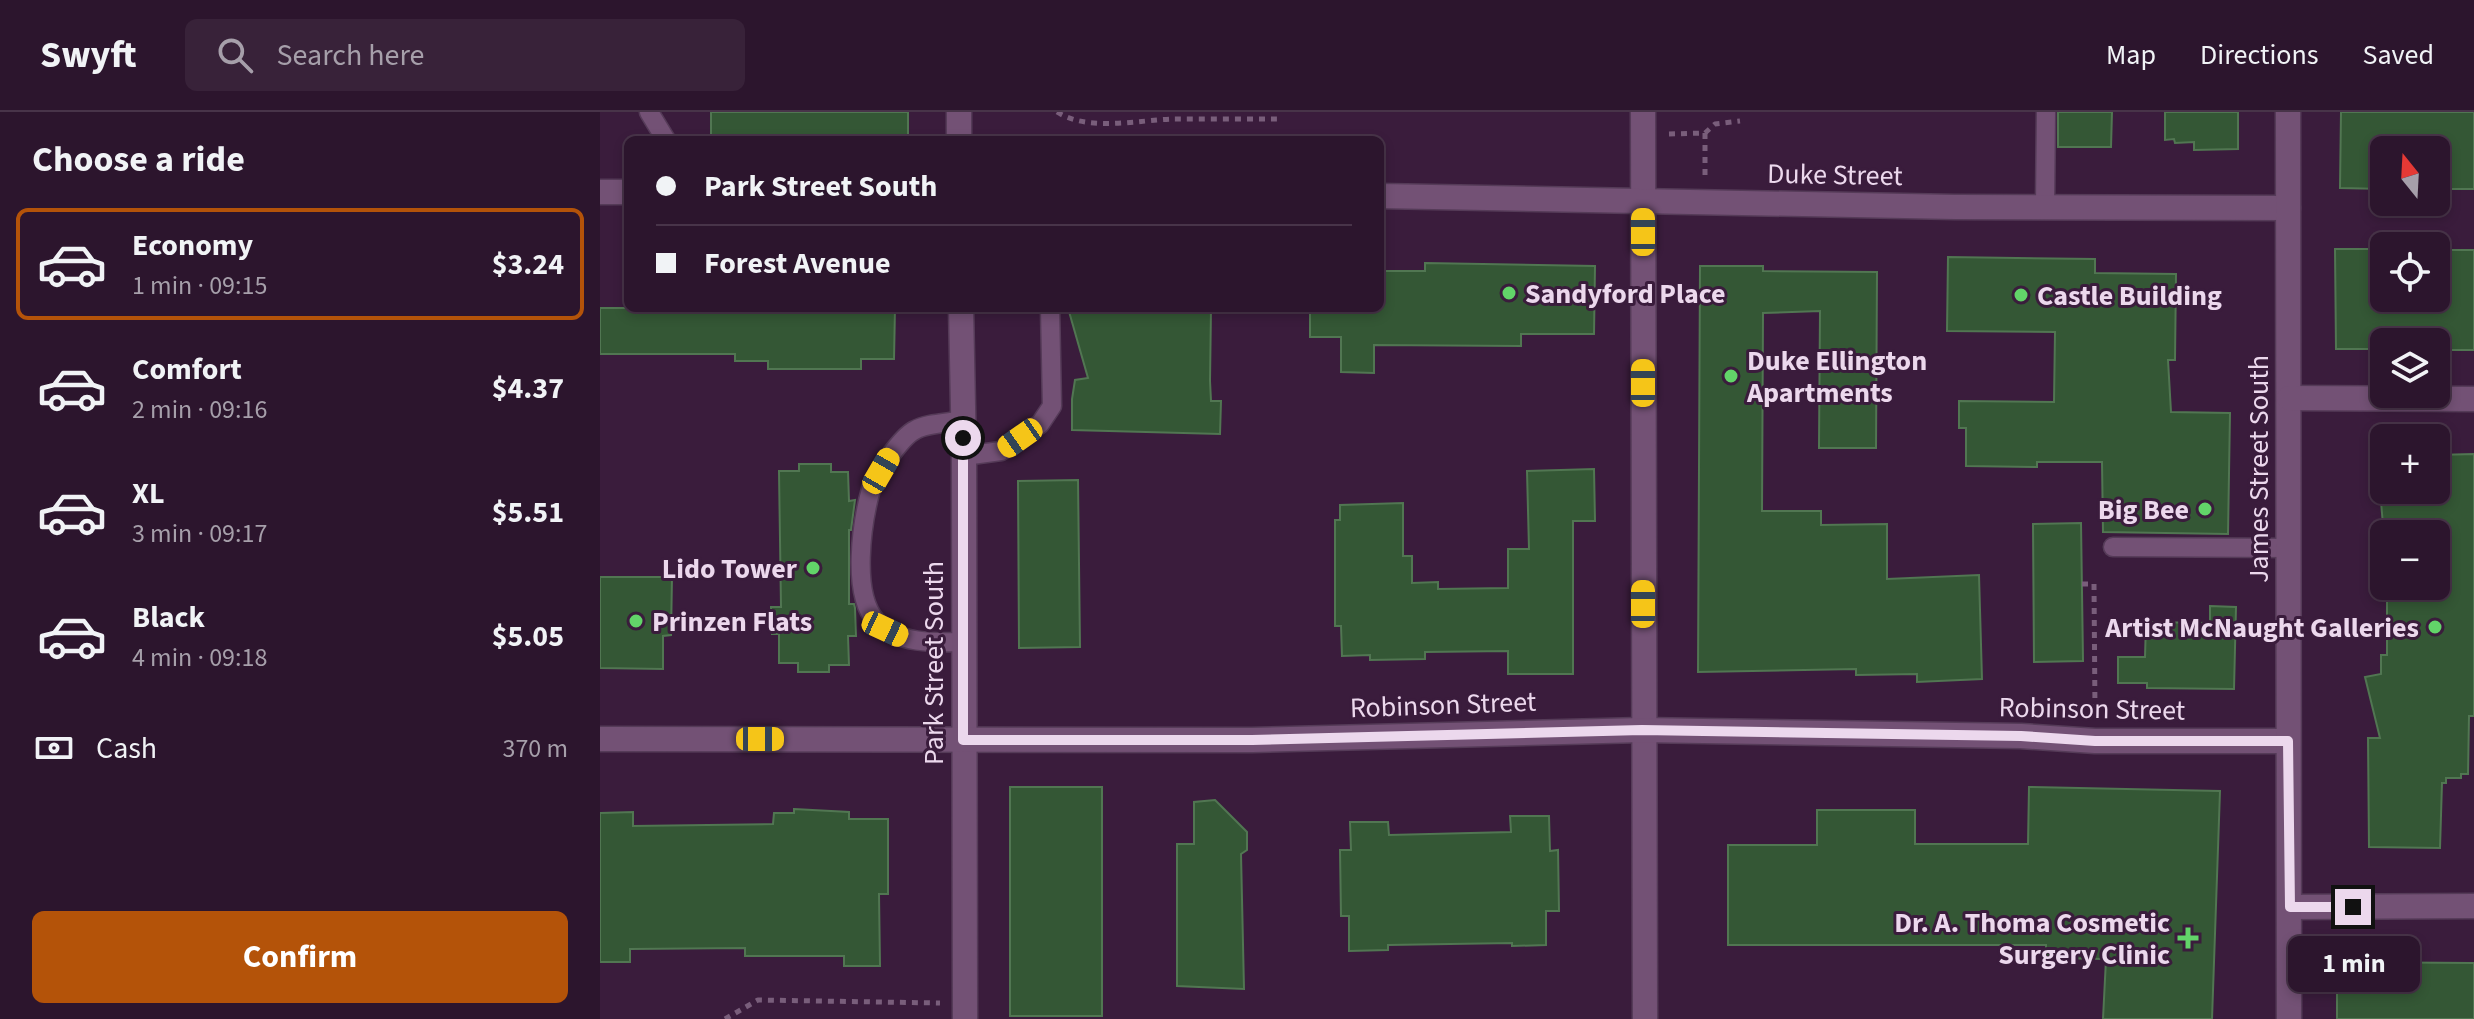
<!DOCTYPE html>
<html lang="en">
<head>
<meta charset="utf-8">
<style>
  body { margin:0; font-family:"Source Sans 3",sans-serif; background:#382239; color:#f1f3f6; height:100vh; display:flex; flex-direction:column; font-size:30px; white-space:nowrap }
  * { box-sizing:border-box; margin:0 }
  p { font-size:26px; color:#a69faa }
  .icon { flex:none; width:44px; height:44px; fill:none; stroke:currentColor; stroke-width:2; stroke-linecap:round; stroke-linejoin:round }
  .map { position:relative; flex:1; overflow:hidden }
  .drawer { display:flex; flex-direction:column; background:#2c152d; width:600px }
  .drawer>* { flex:none }
  .banner { position:absolute; left:24px; top:24px; width:760px; height:176px; border-radius:12px; box-shadow:0 4px 12px #0003,0 0 0 2px #483449; display:grid; align-content:center; height:176px; padding:0 32px; background:#2c152d }
  .needle { width:52px; rotate:342deg }
  .controls { position:absolute; left:1770px; top:24px; display:grid; gap:16px }
  .controls a { display:grid; place-items:center; width:80px; height:80px; border-radius:12px; background:#2c152d; box-shadow:0 4px 12px #0003,0 0 0 2px #483449; font-size:40px }
  .end { position:absolute; width:36px; height:36px; margin:-18px; border:10px solid #ecd8ed; background:#111; box-shadow:0 0 0 4px #111 }
  .from { border-radius:50% }
  .bubble { position:absolute; height:56px; border-radius:12px; background:#2c152d; box-shadow:0 4px 12px #0003,0 0 0 2px #483449; font-size:26px; font-weight:700; line-height:56px; text-align:center }
  .car { position:absolute; width:24px; height:48px; margin:-24px -12px; border-radius:10px; box-shadow:0 0 6px 2px #0007; background:linear-gradient(#f5c518 24%,#345 0 40%,#f5c518 0 76%,#345 0 86%,#f5c518 0) }
  .banner b { display:flex; align-items:center; gap:28px; height:76px; font-size:30px }
  .banner b+b { border-top:2px solid #483449 }
  .banner i { width:20px; height:20px; background:#f1f3f6 }
  ul { padding:0; list-style:none }
  li { display:flex; align-items:center; gap:24px; height:112px; margin:0 16px 12px; padding:0 16px; border:4px solid transparent; border-radius:12px }
  li div { flex:1 }
  li b { display:block; font-size:30px }
  li em { font-style:normal; font-weight:700 }
  li.active { border-color:#b45309 }
  li>.icon { width:72px; height:72px; stroke-width:1.5 }
  h2 { padding:0 32px; font-size:36px; line-height:96px }
  .pay { display:flex; align-items:center; gap:20px; height:88px; padding:0 32px; font-size:30px }
  .pay p { margin-inline-start:auto }
  .cta { display:flex; gap:16px; margin-top:auto; padding:16px 32px }
  .cta a { flex:1; height:92px; border-radius:12px; background:#b45309; color:#fff; font-size:32px; font-weight:700; line-height:92px; text-align:center }
  header { display:flex; align-items:center; gap:48px; box-sizing:border-box; height:112px; padding:0 40px; background:#2c152d; border-bottom:2px solid #483449 }
  header strong { font-size:38px }
  nav { display:flex; gap:44px; margin-inline-start:auto; font-size:28px }
  .search { width:560px; height:72px; background:#382239; display:flex; align-items:center; gap:20px; box-sizing:border-box; padding:0 28px; border-radius:12px; color:#a69faa; font-size:30px }
  main { display:flex; flex:1; min-height:0 }
  .map>svg:first-child { display:block }
</style>
</head>
<body>
<header>
<strong>Swyft</strong>
<div class="search"><svg class="icon" aria-label="search" viewBox="0 0 24 24"><circle cx="10" cy="10" r="6"/><path d="M15 15l6 6"/></svg>Search here</div>
<nav><a>Map</a><a>Directions</a><a>Saved</a></nav>
</header>
<main>
<section class="drawer">
<h2>Choose a ride</h2>
<ul>
<li class="active"><svg class="icon" aria-label="car" viewBox="0 0 24 24"><path d="M5 17H2v-5l4-1 3-4h7l3 4 3 1v5h-3M9 17h6M6 11h13"/><circle cx="7" cy="17" r="2"/><circle cx="17" cy="17" r="2"/></svg><div><b>Economy</b><p>1 min · 09:15</p></div><em>$3.24</em></li>
<li><svg class="icon" aria-label="car" viewBox="0 0 24 24"><path d="M5 17H2v-5l4-1 3-4h7l3 4 3 1v5h-3M9 17h6M6 11h13"/><circle cx="7" cy="17" r="2"/><circle cx="17" cy="17" r="2"/></svg><div><b>Comfort</b><p>2 min · 09:16</p></div><em>$4.37</em></li>
<li><svg class="icon" aria-label="car" viewBox="0 0 24 24"><path d="M5 17H2v-5l4-1 3-4h7l3 4 3 1v5h-3M9 17h6M6 11h13"/><circle cx="7" cy="17" r="2"/><circle cx="17" cy="17" r="2"/></svg><div><b>XL</b><p>3 min · 09:17</p></div><em>$5.51</em></li>
<li><svg class="icon" aria-label="car" viewBox="0 0 24 24"><path d="M5 17H2v-5l4-1 3-4h7l3 4 3 1v5h-3M9 17h6M6 11h13"/><circle cx="7" cy="17" r="2"/><circle cx="17" cy="17" r="2"/></svg><div><b>Black</b><p>4 min · 09:18</p></div><em>$5.05</em></li>
</ul>
<div class="pay"><svg class="icon" aria-label="cash" viewBox="0 0 24 24"><path d="M3 7h18v10H3z"/><circle cx="12" cy="12" r="2"/></svg>Cash<p>370 m</p></div>
<div class="cta"><a>Confirm</a></div>
</section>
<div class="map">
<svg width="1874" height="907" viewBox="0 0 1874 907">
  <rect width="100%" height="100%" fill="#3a1c3c"/>
  <!-- building -->
  <g fill="#345735" stroke="#517652" stroke-width="2">
    <polygon points="111,0 308,0 308,26 111,24"/>
    <polygon points="1458,0 1512,0 1511,35 1458,35"/>
    <polygon points="1565,0 1638,0 1638,37 1594,38 1594,30 1575,31 1574,27 1565,28"/>
    <polygon points="1741,0 1874,0 1874,77 1836,77 1836,38 1784,38 1784,77 1740,76"/>
    <polygon points="1735,137 1784,137 1784,186 1836,186 1836,138 1874,138 1874,238 1836,238 1836,230 1784,230 1784,237 1736,237"/>
    <polygon points="1348,145 1495,147 1495,161 1576,162 1575,248 1568,248 1571,300 1630,301 1628,422 1503,420 1502,350 1437,350 1437,355 1366,354 1366,316 1359,316 1359,289 1454,290 1455,220 1347,219"/>
    <polygon points="825,151 995,154 994,222 921,222 921,234 774,233 774,261 741,260 741,225 710,225 710,196 780,196 780,159 825,159"/>
    <polygon points="1100,154 1163,154 1163,159 1277,160 1276,336 1219,336 1220,199 1163,201 1162,399 1221,399 1221,413 1287,412 1287,467 1379,463 1382,567 1317,570 1317,562 1256,563 1256,557 1098,560"/>
    <polygon points="0,196 295,196 294,247 261,247 261,257 168,257 168,249 135,249 135,242 0,242"/>
    <polygon points="468,196 611,196 610,269 611,289 621,289 620,322 472,318 472,287 475,268 488,266"/>
    <polygon points="1874,342 1874,604 1869,604 1868,662 1861,662 1861,666 1846,666 1846,671 1842,671 1840,736 1769,735 1768,626 1780,626 1765,565 1781,562 1781,543 1787,543 1787,474 1836,474 1836,412 1783,413 1780,378 1836,378 1836,343"/>
    <polygon points="199,352 231,352 231,360 248,360 249,389 255,388 251,418 249,418 249,492 254,492 255,496 256,524 248,524 249,553 229,553 229,560 198,560 198,551 179,551 179,522 172,522 171,495 181,495 179,359 199,359"/>
    <polygon points="994,357 995,409 973,409 973,562 908,562 908,539 825,540 825,547 770,548 770,543 742,544 741,514 735,514 735,408 740,408 740,393 803,391 803,444 812,444 812,471 838,470 838,477 908,476 908,437 929,437 927,359"/>
    <polygon points="478,368 480,535 419,536 418,369"/>
    <polygon points="1481,411 1483,549 1434,550 1433,412"/>
    <polygon points="0,465 72,465 71,523 63,524 63,557 0,556"/>
    <polygon points="1610,494 1636,495 1634,577 1547,576 1547,571 1518,571 1518,545 1545,545 1546,510 1610,511"/>
    <rect x="410" y="675" width="92" height="229"/>
    <polygon points="1429,675 1620,679 1612,907 1503,907 1506,847 1446,846 1446,833 1128,833 1128,733 1217,733 1217,698 1315,698 1315,732 1428,732"/>
    <polygon points="615,688 647,720 647,738 641,742 644,877 577,874 577,732 594,732 594,690"/>
    <polygon points="194,697 249,700 249,707 288,707 288,782 279,782 280,854 244,854 244,844 145,844 145,836 30,837 30,850 0,850 0,701 33,700 33,714 173,712 174,701 194,701"/>
    <polygon points="910,704 949,704 950,739 958,738 959,799 946,799 946,833 912,834 912,831 788,833 788,838 749,839 749,804 741,804 740,738 751,738 750,710 788,710 789,723 911,720"/>
    <polygon points="1737,850 1874,851 1874,907 1737,907"/>
  </g>
  <g fill="none" stroke-linecap="round" stroke-linejoin="round">
    <!-- lane casing -->
    <g stroke="#553b58" stroke-width="21">
      <g id="lane">
        <polyline points="49,0 66,28"/>
        <polyline points="1445,93 1446,0"/>
        <path d="M363,308C349,311 327,311 315,318C301,325 276,362 271,377C262,410 251,481 276,509C296,532 336,531 363,530"/>
        <polyline points="364,344 401,339 440,312 452,294 450,196"/>
        <polyline points="1513,435 1689,436"/>
      </g>
    </g>
    <!-- street casing -->
    <g stroke="#553b58" stroke-width="27">
      <g id="street">
        <polyline points="1043,0 1045,907"/>
        <polyline points="359,28 359,0"/>
        <polyline points="0,80 28,80"/>
        <polyline points="780,84 1355,95 1688,96"/>
        <polyline points="361,196 364,344 365,907"/>
        <polyline points="0,627 652,628 1042,618 1421,624 1495,629 1688,629"/>
        <polyline points="1690,795 1874,794"/>
      </g>
    </g>
    <!-- secondary casing -->
    <g stroke="#553b58" stroke-width="27">
      <g id="secondary">
        <polyline points="1688,0 1689,907"/>
        <polyline points="1689,286 1874,287"/>
      </g>
    </g>
    <!-- path -->
    <g stroke="#795e7b" stroke-width="5" stroke-dasharray="6 6" stroke-linecap="butt">
      <path d="M457,0C488,20 539,8 573,7C608,7 644,7 679,7"/>
      <polyline points="1105,21 1105,64"/>
      <polyline points="1069,22 1105,21 1115,12 1140,9"/>
      <polyline points="261,28 261,25"/>
      <polyline points="1482,472 1494,472 1495,600"/>
      <polyline points="125,907 158,888 340,891"/>
    </g>
    <!-- lane -->
    <use href="#lane" stroke="#735175" stroke-width="18"/>
    <!-- street -->
    <use href="#street" stroke="#735175" stroke-width="24"/>
    <!-- secondary -->
    <use href="#secondary" stroke="#735175" stroke-width="24"/>
  </g>
  <g fill="none" stroke-linecap="round" stroke-linejoin="round">
    <!-- route -->
    <polyline stroke="#ecd8ed" stroke-width="10" points="363,326 363,628 652,628 1042,618 1421,624 1495,629 1688,629 1690,795 1753,795"/>
  </g>
  <!-- markers -->
  <g fill="#62d469" stroke="#3a1c3c" stroke-width="3">
    <circle cx="909" cy="181" r="8"/>
    <circle cx="1421" cy="183" r="8"/>
    <circle cx="1131" cy="264" r="8"/>
    <circle cx="1605" cy="397" r="8"/>
    <circle cx="213" cy="456" r="8"/>
    <circle cx="36" cy="509" r="8"/>
    <circle cx="1835" cy="515" r="8"/>
    <path d="M1584 814h8v8h8v8h-8v8h-8v-8h-8v-8h8z"/>
  </g>
  <g text-anchor="middle" stroke-width="6" stroke-linejoin="round" paint-order="stroke">
    <!-- street labels -->
    <g font-size="28" fill="#ecd8ed" stroke="#3a1c3c">
      <text transform="translate(1235 62) rotate(1)" y="10">Duke Street</text>
      <text transform="translate(1658 357) rotate(-90)" y="10">James Street South</text>
      <text transform="translate(333 551) rotate(-90)" y="10">Park Street South</text>
      <text transform="translate(843 592) rotate(-2)" y="10">Robinson Street</text>
      <text transform="translate(1492 596) rotate(1)" y="10">Robinson Street</text>
    </g>
    <!-- poi labels -->
    <g font-size="28" font-weight="bold" fill="#ecd8ed" stroke="#3a1c3c" text-anchor="start">
      <text x="925" y="191">Sandyford Place</text>
      <text x="1437" y="193">Castle Building</text>
      <text x="1147" y="258">Duke Ellington<tspan x="1147" dy="32">Apartments</tspan></text>
      <text x="1589" y="407" text-anchor="end">Big Bee</text>
      <text x="197" y="466" text-anchor="end">Lido Tower</text>
      <text x="52" y="519">Prinzen Flats</text>
      <text x="1819" y="525" text-anchor="end">Artist McNaught Galleries</text>
      <text x="1570" y="820" text-anchor="end">Dr. A. Thoma Cosmetic<tspan x="1570" dy="32">Surgery Clinic</tspan></text>
    </g>
  </g>
</svg>
<div class="controls">
<a><svg class="needle" viewBox="-14 -14 28 28"><path d="M0-13l5 13h-10z" fill="#e53935"/><path d="M0 13l5-13h-10z" fill="#a69faa"/></svg></a>
<a><svg class="icon" aria-label="locate" viewBox="0 0 24 24"><circle cx="12" cy="12" r="6"/><path d="M12 2v4M12 18v4M2 12h4M18 12h4"/></svg></a>
<a><svg class="icon" aria-label="layers" viewBox="0 0 24 24"><path d="M12 4l9 5-9 5-9-5zM3 14l9 5 9-5"/></svg></a>
<a>+</a>
<a>−</a>
</div>
<i class="end from" style="left:363px;top:326px"></i>
<i class="end" style="left:1753px;top:795px"></i>
<div class="bubble" style="left:1688px;top:824px;width:132px">1 min</div>
<i class="car" style="left:1043px;top:120px;rotate:0deg"></i>
<i class="car" style="left:1043px;top:271px;rotate:0deg"></i>
<i class="car" style="left:420px;top:326px;rotate:235deg"></i>
<i class="car" style="left:281px;top:359px;rotate:30deg"></i>
<i class="car" style="left:1043px;top:492px;rotate:0deg"></i>
<i class="car" style="left:285px;top:517px;rotate:115deg"></i>
<i class="car" style="left:160px;top:627px;rotate:90deg"></i>
<div class="banner">
<b><i class="from"></i>Park Street South</b>
<b><i></i>Forest Avenue</b>
</div>
</div>
</main>
</body>
</html>
